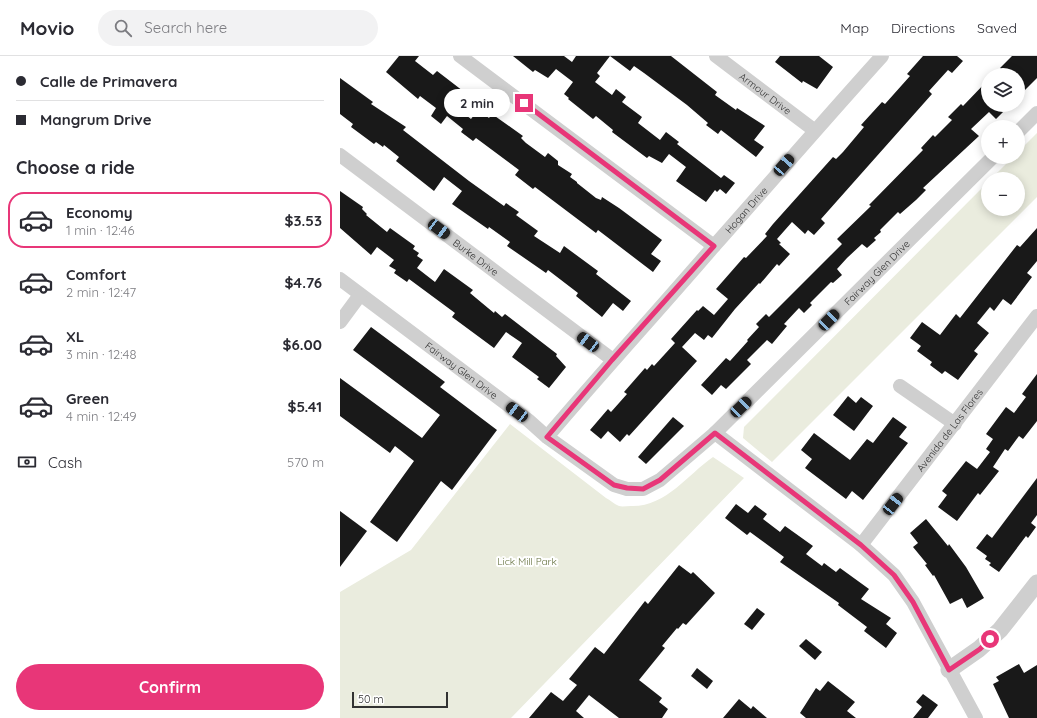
<!DOCTYPE html>
<html lang="en">
<head>
<meta charset="utf-8">
<style>
  body { margin:0; font-family:Quicksand,sans-serif; background:#f2f2f3; color:#2b2b33; height:100vh; display:flex; flex-direction:column; font-size:15px; white-space:nowrap }
  * { box-sizing:border-box; margin:0 }
  p { font-size:13px; color:#7c7c81 }
  .icon { flex:none; width:22px; height:22px; fill:none; stroke:currentColor; stroke-width:2; stroke-linecap:round; stroke-linejoin:round }
  .map { position:relative; flex:1; overflow:hidden }
  .drawer { display:flex; flex-direction:column; background:#fff; width:340px }
  .drawer>* { flex:none }
  .guide { display:grid; align-content:center; height:88px; padding:0 16px; background:#fff }
  .buttons { position:absolute; left:641px; top:12px; display:grid; gap:8px }
  .buttons a { display:grid; place-items:center; width:44px; height:44px; border-radius:50%; background:#fff; box-shadow:0 2px 10px #0003; font-size:20px }
  .scale { position:absolute; left:12px; bottom:10px; width:96px; box-sizing:border-box; padding-left:4px; border:2px solid #323232; border-top:0; font-size:11px; line-height:14px; white-space:nowrap; color:#323232; -webkit-text-stroke:3px #fff; paint-order:stroke }
  .end { position:absolute; width:18px; height:18px; margin:-9px; border:5px solid #e83678; background:#fff; box-shadow:0 0 0 2px #fff }
  .from { border-radius:50% }
  .bubble { position:absolute; height:28px; border-radius:14px; background:#fff; box-shadow:0 2px 10px #0003; font-size:13px; font-weight:700; line-height:28px; text-align:center }
  .car { position:absolute; width:12px; height:24px; margin:-12px -6px; border-radius:5px; box-shadow:0 0 3px 1px #0007; background:linear-gradient(#222 24%,#8ab4d8 0 40%,#222 0 76%,#8ab4d8 0 86%,#222 0) }
  .guide b { display:flex; align-items:center; gap:14px; height:38px; font-size:15px }
  .guide b+b { border-top:1px solid #e1e1e2 }
  .guide i { width:10px; height:10px; background:#2b2b33 }
  ul { padding:0; list-style:none }
  li { display:flex; align-items:center; gap:12px; height:56px; margin:0 8px 6px; padding:0 8px; border:2px solid transparent; border-radius:16px }
  li div { flex:1 }
  li b { display:block; font-size:15px }
  li em { font-style:normal; font-weight:700 }
  li.on { border-color:#e83678 }
  li>.icon { width:36px; height:36px; stroke-width:1.5 }
  h2 { padding:0 16px; font-size:18px; line-height:48px }
  .pay { display:flex; align-items:center; gap:10px; height:44px; padding:0 16px; font-size:15px }
  .pay p { margin-inline-start:auto }
  .cta { display:flex; gap:8px; margin-top:auto; padding:8px 16px }
  .cta a { flex:1; height:46px; border-radius:24px; background:#e83678; color:#fff; font-size:16px; font-weight:700; line-height:46px; text-align:center }
  header { display:flex; align-items:center; gap:24px; box-sizing:border-box; height:56px; padding:0 20px; background:#fff; border-bottom:1px solid #e1e1e2 }
  header strong { font-size:19px }
  nav { display:flex; gap:22px; margin-inline-start:auto; font-size:14px }
  .search { width:280px; height:36px; background:#f2f2f3; display:flex; align-items:center; gap:10px; box-sizing:border-box; padding:0 14px; border-radius:22px; color:#7c7c81; font-size:15px }
  main { display:flex; flex:1; min-height:0 }
  .map>svg:first-child { display:block }
</style>
</head>
<body>
<header>
<strong>Movio</strong>
<div class="search"><svg class="icon" aria-label="search" viewBox="0 0 24 24"><circle cx="10" cy="10" r="6"/><path d="M15 15l6 6"/></svg>Search here</div>
<nav><a>Map</a><a>Directions</a><a>Saved</a></nav>
</header>
<main>
<section class="drawer">
<div class="guide">
<b><i class="from"></i>Calle de Primavera</b>
<b><i></i>Mangrum Drive</b>
</div>
<h2>Choose a ride</h2>
<ul>
<li class="on"><svg class="icon" aria-label="car" viewBox="0 0 24 24"><path d="M5 17H2v-5l4-1 3-4h7l3 4 3 1v5h-3M9 17h6M6 11h13"/><circle cx="7" cy="17" r="2"/><circle cx="17" cy="17" r="2"/></svg><div><b>Economy</b><p>1 min · 12:46</p></div><em>$3.53</em></li>
<li><svg class="icon" aria-label="car" viewBox="0 0 24 24"><path d="M5 17H2v-5l4-1 3-4h7l3 4 3 1v5h-3M9 17h6M6 11h13"/><circle cx="7" cy="17" r="2"/><circle cx="17" cy="17" r="2"/></svg><div><b>Comfort</b><p>2 min · 12:47</p></div><em>$4.76</em></li>
<li><svg class="icon" aria-label="car" viewBox="0 0 24 24"><path d="M5 17H2v-5l4-1 3-4h7l3 4 3 1v5h-3M9 17h6M6 11h13"/><circle cx="7" cy="17" r="2"/><circle cx="17" cy="17" r="2"/></svg><div><b>XL</b><p>3 min · 12:48</p></div><em>$6.00</em></li>
<li><svg class="icon" aria-label="car" viewBox="0 0 24 24"><path d="M5 17H2v-5l4-1 3-4h7l3 4 3 1v5h-3M9 17h6M6 11h13"/><circle cx="7" cy="17" r="2"/><circle cx="17" cy="17" r="2"/></svg><div><b>Green</b><p>4 min · 12:49</p></div><em>$5.41</em></li>
</ul>
<div class="pay"><svg class="icon" aria-label="cash" viewBox="0 0 24 24"><path d="M3 7h18v10H3z"/><circle cx="12" cy="12" r="2"/></svg>Cash<p>570 m</p></div>
<div class="cta"><a>Confirm</a></div>
</section>
<div class="map">
<svg width="697" height="662" viewBox="0 0 697 662">
  <rect width="100%" height="100%" fill="#fff"/>
  <!-- green -->
  <g fill="#eaecde">
    <polygon points="697,77 697,141 432,406 403,382 404,371 648,126 648,153 678,153 678,123 651,123 673,101 678,101 678,96"/>
    <path d="M170,368L266,442C270,444 274,448 279,450C282,451 287,450 291,450C326,451 347,419 373,401L404,422L171,662H0V536L71,494Z"/>
  </g>
  <!-- building -->
  <g fill="#191919">
    <polygon points="59,0 79,0 75,5 93,19 97,15 123,35 113,49 131,63 138,54 149,62 152,58 183,80 181,82 186,87 205,101 208,97 218,105 218,109 232,118 230,121 237,126 237,127 256,142 261,144 262,141 279,152 322,184 311,198 321,205 313,216 258,174 256,177 195,131 193,133 175,119 179,114 136,82 133,85 121,76 123,73 107,60 101,68 91,60 96,52 80,40 78,43 46,16"/>
    <polygon points="173,0 224,0 232,6 236,0 270,0 257,17 260,20 255,26 272,39 276,33 286,41 282,46 302,61 298,67 320,84 326,76 339,86 337,88 381,122 384,119 395,127 386,138 380,133 377,136 375,134 366,146 336,125 346,111 329,98 322,107 309,100 307,102 272,76 273,74 256,60 253,63 228,43 229,42 224,38 233,26 216,13 208,22 195,14 193,16"/>
    <polygon points="270,0 331,0 377,36 375,39 396,54 397,52 425,70 414,84 424,91 416,101 381,74 378,78 366,69 368,67 347,49 304,17 294,10 290,15"/>
    <polygon points="440,0 479,0 493,11 477,33 463,25 462,27 435,6"/>
    <polygon points="583,0 617,0 623,5 612,17 608,14 589,35 592,38 481,163 485,167 474,179 468,174 465,178 452,166 437,183 441,187 439,188 450,198 439,210 437,208 420,228 419,227 395,253 372,282 368,279 364,284 355,277 342,291 357,305 289,380 287,378 280,386 268,375 261,383 250,374 268,353 271,356 287,338 284,336 305,312 307,314 312,308 314,310 335,287 331,283 357,254 358,255 363,250 374,259 388,243 376,233 404,201 406,202 427,180 425,178 433,168 493,101 496,103 503,96 524,71 521,69 542,46 545,48 570,20 567,18"/>
    <polygon points="672,0 697,0 697,22 678,41 678,19 667,19 660,12"/>
    <polygon points="0,22 33,46 31,48 66,71 63,74 129,125 164,150 166,147 179,156 176,159 198,175 194,180 220,197 224,190 258,215 256,218 291,245 283,255 273,247 262,261 236,240 238,237 208,214 206,217 167,190 170,186 149,171 148,173 112,148 122,135 104,121 94,135 56,105 59,101 44,89 43,91 36,86 34,88 11,71 13,68 0,58"/>
    <polygon points="648,24 648,49 670,49 656,63 649,56 631,73 639,80 583,132 586,134 576,144 560,158 558,156 540,174 541,176 534,182 536,184 527,192 522,188 507,202 497,213 502,219 493,227 491,226 470,247 472,249 464,257 459,252 444,268 447,270 432,288 427,284 407,304 411,308 386,333 381,329 372,339 361,329 386,302 390,305 408,285 407,284 419,271 416,268 426,258 429,261 502,188 497,183 531,150 529,149 583,94 581,92 593,79 595,81 612,64 608,61 621,48 623,50"/>
    <polygon points="0,135 23,151 22,153 27,158 26,159 47,176 50,172 75,190 73,193 79,197 77,200 83,204 77,212 95,226 104,213 133,234 130,237 154,257 155,255 162,261 165,258 217,298 216,300 226,311 209,332 197,323 199,321 172,301 182,287 166,276 154,292 112,261 115,257 69,223 67,226 54,217 56,214 49,210 54,204 37,191 31,199 0,172"/>
    <polygon points="697,172 697,205 687,217 692,221 671,249 663,243 654,255 650,251 637,267 649,277 634,295 638,298 618,324 605,315 602,318 590,309 592,306 577,295 581,290 570,282 582,266 600,279 616,258 620,262 677,189 680,191"/>
    <polygon points="31,271 105,326 100,331 157,374 112,434 101,425 57,486 30,466 74,405 55,390 50,397 0,360 0,322 82,382 100,359 13,294"/>
    <polygon points="697,318 697,365 683,383 679,380 668,395 665,393 653,411 659,415 640,439 638,437 617,465 598,451 607,439 602,435 626,405 637,413 650,396 646,393 653,383 646,378 666,351 674,357 686,341 682,338"/>
    <polygon points="508,340 516,347 521,341 533,350 514,375 493,359"/>
    <polygon points="333,361 344,370 306,408 298,401"/>
    <polygon points="553,361 567,371 559,381 568,387 523,444 512,435 506,443 465,412 472,403 461,394 474,377 510,404 527,383 533,387"/>
    <polygon points="697,422 697,459 691,467 696,471 688,482 686,480 659,516 649,509 651,507 645,503 647,500 636,492 647,478 652,482"/>
    <polygon points="396,448 408,457 415,449 427,458 423,463 440,476 445,470 473,490 466,498 482,510 484,507 496,516 500,512 529,533 521,543 551,562 546,568 557,577 546,592 524,575 527,571 498,549 499,547 440,506 444,501 410,476 407,479 385,462"/>
    <polygon points="0,455 27,475 0,511"/>
    <polygon points="586,463 608,490 609,488 626,511 644,542 627,552 622,542 610,548 594,519 593,520 585,509 587,508 573,491 578,487 570,477"/>
    <polygon points="339,509 351,518 353,516 375,537 346,569 343,567 338,573 337,572 322,590 325,592 299,624 322,642 319,646 328,653 322,662 279,662 249,639 236,655 244,662 189,662 211,636 223,645 237,629 229,623 255,591 264,598 305,545 308,548"/>
    <polygon points="417,552 425,558 412,574 404,568"/>
    <polygon points="466,583 482,596 475,604 459,590"/>
    <polygon points="679,608 684,617 697,609 697,662 669,662 653,628 659,625 656,621"/>
    <polygon points="357,612 373,625 367,633 351,620"/>
    <polygon points="488,625 515,646 507,655 516,662 466,662 460,657 476,632 480,635"/>
    <polygon points="583,638 598,649 588,662 573,662 582,651 576,646"/>
    <polygon points="399,643 411,653 413,650 427,662 383,662"/>
  </g>
  <g fill="none" stroke-linecap="round" stroke-linejoin="round">
    <!-- minor -->
    <g stroke="#cfcfcf" stroke-width="14">
      <polyline points="120,0 374,190"/>
      <path id="s1" d="M376,0L474,74"/>
      <polyline points="678,76 697,57"/>
      <path id="s2" d="M0,99L273,304"/>
      <path id="s3" d="M0,223L188,364L207,381L274,429L287,433H303L320,424L375,377L653,101"/>
      <polyline points="0,266 20,239"/>
      <polyline points="560,330 615,368"/>
      <polyline points="375,377 521,489 554,519 573,546 636,662"/>
      <path id="s4" d="M207,381C262,316 319,254 374,190C430,127 485,63 542,0"/>
      <path id="s5" d="M521,489L697,260"/>
    </g>
    <!-- tertiary -->
    <polyline stroke="#cfcfcf" stroke-width="17" points="609,614 639,593 660,574 697,527"/>
  </g>
  <g fill="none" stroke-linecap="round" stroke-linejoin="round">
    <!-- route -->
    <polyline stroke="#e83678" stroke-width="5" points="184,47 374,190 272,304 207,381 274,429 287,432 303,433 320,424 375,377 521,489 554,519 573,546 609,614 640,593 650,583"/>
  </g>
  <g text-anchor="middle" stroke-width="4" stroke-linejoin="round" paint-order="stroke">
    <!-- street labels -->
    <g font-size="10" fill="#323232" stroke="#fff">
      <text dy="4" stroke="none"><textPath href="#s1" startOffset="62">Armour Drive</textPath></text>
      <text dy="4" stroke="none"><textPath href="#s4" startOffset="302">Hogan Drive</textPath></text>
      <text dy="4" stroke="none"><textPath href="#s2" startOffset="170">Burke Drive</textPath></text>
      <text dy="4" stroke="none"><textPath href="#s3" startOffset="692">Fairway Glen Drive</textPath></text>
      <text dy="4" stroke="none"><textPath href="#s3" startOffset="152">Fairway Glen Drive</textPath></text>
      <text dy="4" stroke="none"><textPath href="#s5" startOffset="145">Avenida de Las Flores</textPath></text>
    </g>
    <!-- park labels -->
    <g font-size="10" fill="#64703e" stroke="#fff">
      <text x="187" y="509">Lick Mill Park</text>
    </g>
  </g>
</svg>
<div class="buttons">
<a><svg class="icon" aria-label="layers" viewBox="0 0 24 24"><path d="M12 4l9 5-9 5-9-5zM3 14l9 5 9-5"/></svg></a>
<a>+</a>
<a>−</a>
</div>
<div class="scale">50 m</div>
<i class="end from" style="left:650px;top:583px"></i>
<i class="end" style="left:184px;top:47px"></i>
<div class="bubble" style="left:104px;top:33px;width:66px">2 min</div>
<i class="car" style="left:444px;top:109px;rotate:41deg"></i>
<i class="car" style="left:99px;top:173px;rotate:127deg"></i>
<i class="car" style="left:489px;top:264px;rotate:45deg"></i>
<i class="car" style="left:248px;top:286px;rotate:307deg"></i>
<i class="car" style="left:401px;top:351px;rotate:46deg"></i>
<i class="car" style="left:177px;top:356px;rotate:307deg"></i>
<i class="car" style="left:553px;top:448px;rotate:38deg"></i>
</div>
</main>
</body>
</html>
